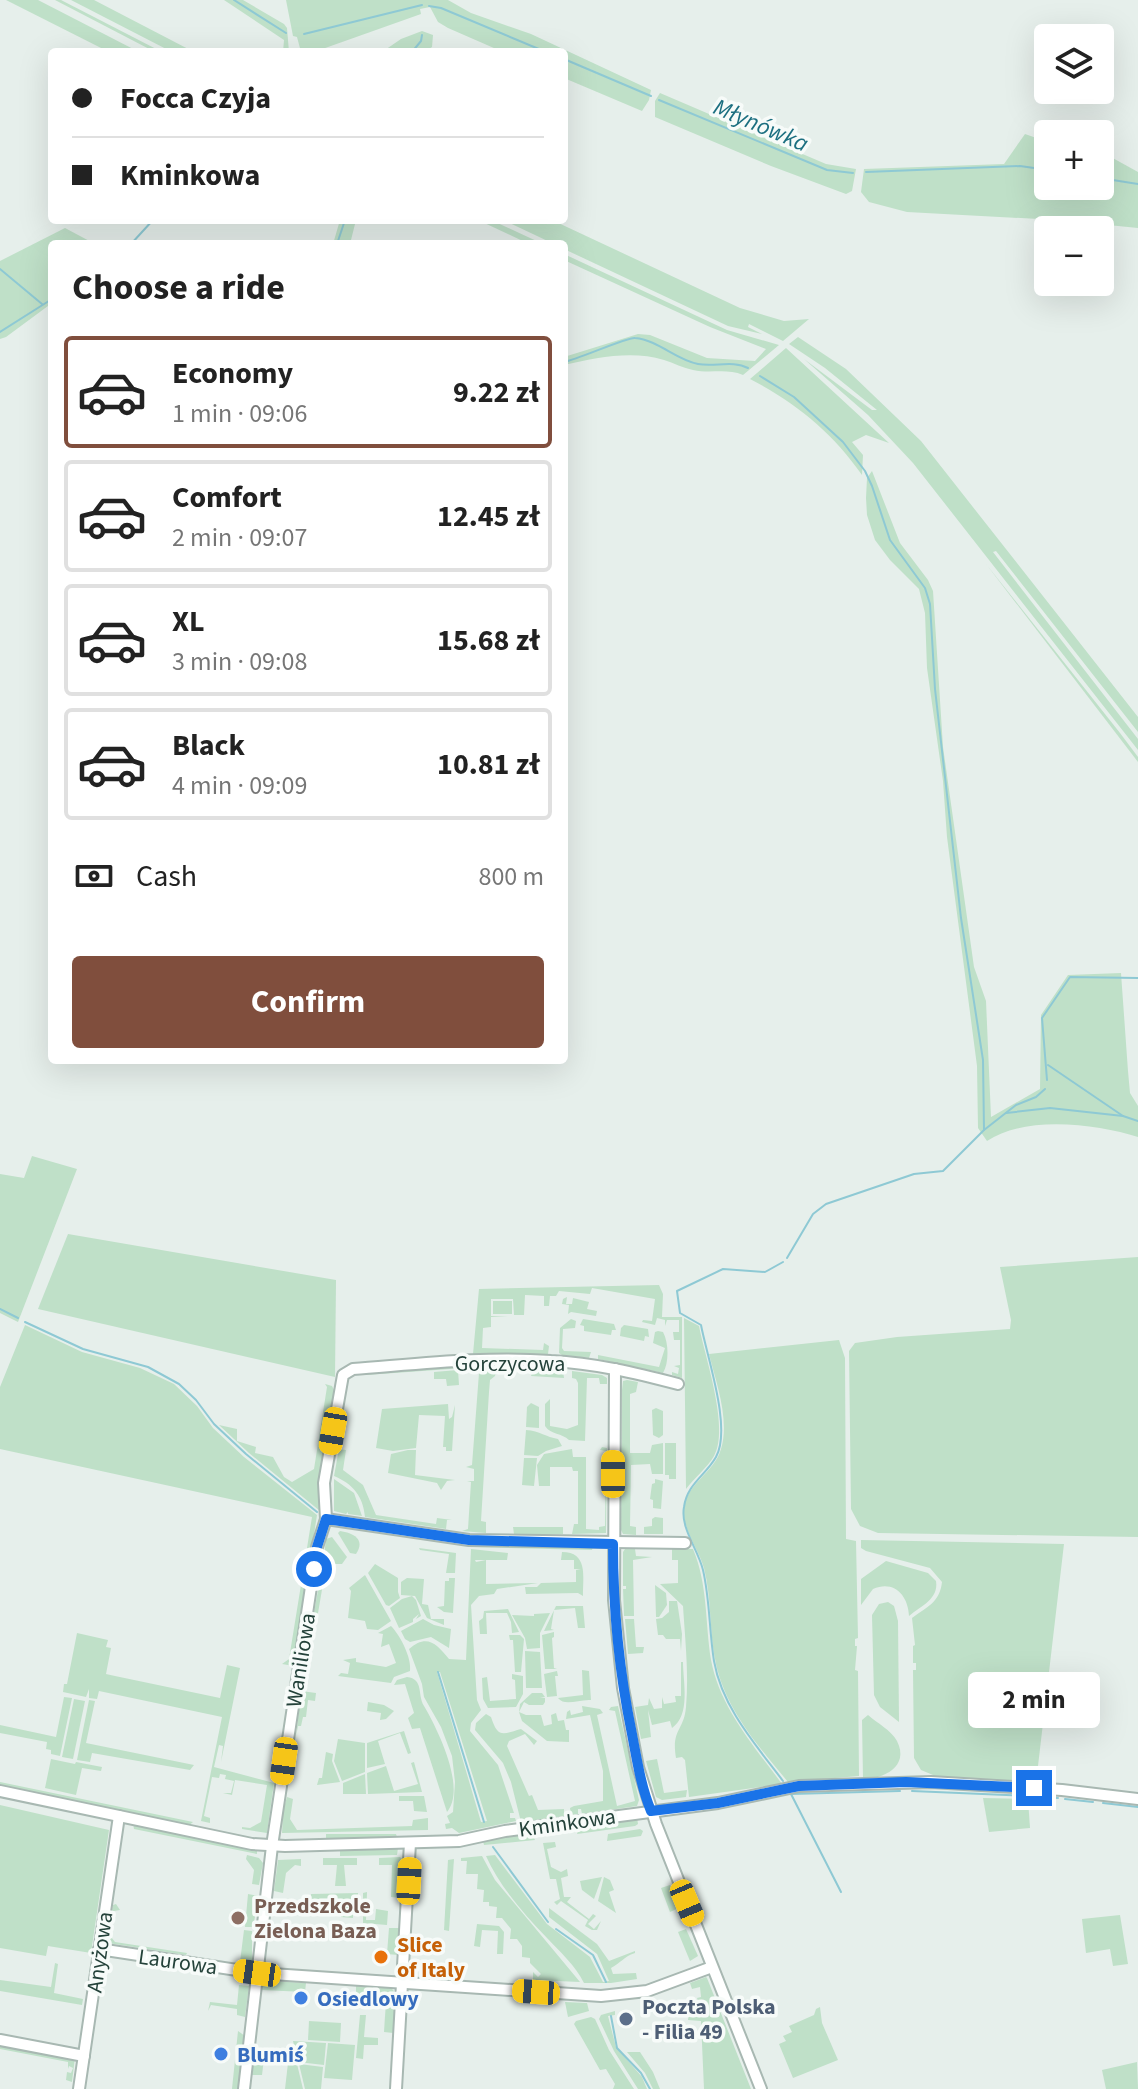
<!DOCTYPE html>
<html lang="en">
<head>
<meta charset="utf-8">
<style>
  body { margin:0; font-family:"Source Sans 3",sans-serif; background:#f6f6f6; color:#222; height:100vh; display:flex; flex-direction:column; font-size:30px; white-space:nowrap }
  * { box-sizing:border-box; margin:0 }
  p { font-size:26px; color:#767676 }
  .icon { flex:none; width:44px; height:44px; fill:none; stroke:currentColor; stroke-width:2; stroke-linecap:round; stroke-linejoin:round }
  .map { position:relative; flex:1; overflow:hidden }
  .panel { position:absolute; left:48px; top:240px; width:520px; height:824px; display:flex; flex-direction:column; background:#fff; border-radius:8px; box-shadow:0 8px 32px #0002 }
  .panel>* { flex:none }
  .banner { position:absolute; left:48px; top:48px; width:520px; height:176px; border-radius:8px; box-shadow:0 8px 32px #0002; display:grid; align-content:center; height:176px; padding:0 24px; background:#fff }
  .controls { position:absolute; left:1034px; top:24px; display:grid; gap:16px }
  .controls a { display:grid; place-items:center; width:80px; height:80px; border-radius:8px; background:#fff; box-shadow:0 8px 32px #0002; font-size:40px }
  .end { position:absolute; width:36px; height:36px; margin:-18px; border:10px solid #1a73e8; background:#fff; box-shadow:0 0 0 4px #fff }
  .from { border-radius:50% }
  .bubble { position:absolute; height:56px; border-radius:8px; background:#fff; box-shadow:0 8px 32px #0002; font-size:26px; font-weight:700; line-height:56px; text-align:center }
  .car { position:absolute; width:24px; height:48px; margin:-24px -12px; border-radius:10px; box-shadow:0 0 6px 2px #0007; background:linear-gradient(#f5c518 24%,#345 0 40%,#f5c518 0 76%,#345 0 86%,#f5c518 0) }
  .banner b { display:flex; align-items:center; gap:28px; height:76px; font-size:30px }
  .banner b+b { border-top:2px solid #e0e0e0 }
  .banner i { width:20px; height:20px; background:#222 }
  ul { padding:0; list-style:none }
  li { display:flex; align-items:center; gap:24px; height:112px; margin:0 16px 12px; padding:0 8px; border:4px solid #e0e0e0; border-radius:8px }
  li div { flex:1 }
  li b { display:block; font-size:30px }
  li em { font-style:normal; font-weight:700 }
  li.active { border-color:#804e3d }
  li>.icon { width:72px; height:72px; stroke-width:1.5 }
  h2 { padding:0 24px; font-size:36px; line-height:96px }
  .pay { display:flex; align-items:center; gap:20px; height:88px; padding:0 24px; font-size:30px }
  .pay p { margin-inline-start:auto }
  .cta { display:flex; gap:16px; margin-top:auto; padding:16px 24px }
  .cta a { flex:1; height:92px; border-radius:8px; background:#804e3d; color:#fff; font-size:32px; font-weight:700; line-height:92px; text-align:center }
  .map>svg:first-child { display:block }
</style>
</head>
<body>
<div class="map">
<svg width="1138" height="2089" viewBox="0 0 1138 2089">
  <rect width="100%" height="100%" fill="#e6efeb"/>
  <!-- green -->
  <g fill="#bfe0c8" fill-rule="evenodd">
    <polygon points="6,0 38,0 139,52 109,52"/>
    <polygon points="55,0 61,0 162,52 155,52"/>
    <polygon points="71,0 94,0 194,52 172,52"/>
    <polygon points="224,0 243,0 284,24 287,28 289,52 283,52 284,40"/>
    <polygon points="286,0 448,0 471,13 531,34 651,90 649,100 642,111 564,78 564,52 503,52 448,28 438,22 430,7 420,9 421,14 314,52 301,52 297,37 293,36"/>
    <polygon points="422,31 433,35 432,47 424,52 382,52 401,39"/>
    <polygon points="660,93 826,164 856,169 852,191 846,194 771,166 655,117 655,101"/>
    <polygon points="1025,134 1048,142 1048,186 1100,186 1100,151 1138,172 1138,228 1058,220 907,212 869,202 861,192 864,169 1004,164"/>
    <polygon points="340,220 356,220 350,244 333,244"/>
    <polygon points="478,220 491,220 543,244 529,244"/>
    <polygon points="503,220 552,220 740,308 784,321 809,319 783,341 749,324 748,327 762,334 728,326 564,249 564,244 554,244"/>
    <polygon points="65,228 95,244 52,244 52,303 6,337 0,339 0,261"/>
    <path d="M564,254L727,330L779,345L743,375C727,368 710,374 693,370C683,368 674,363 664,360C631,350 596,358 564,365V357L638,334L650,335L707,358L755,361L766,349L710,327L564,260Z"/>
    <polygon points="798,337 846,369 921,441 1138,717 1138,732 996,551 993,552 1138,739 1138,750 913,463 868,415 804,359 872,410 877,410 825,368 789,344"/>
    <path d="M786,348L889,443L866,435L852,442L863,455L862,475C833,433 795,402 750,379Z"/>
    <path d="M872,471L900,543L928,580L933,591L943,747L974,967L986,1001L991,1117L1040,1089L1041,1015L1068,975L1121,973L1128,1071L1130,1093L1138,1106V1137C1097,1124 1025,1115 987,1141L978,1128L977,1066L947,837L943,781L927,668L925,613L919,589L890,560L875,540L867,515L866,498L867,478Z"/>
    <polygon points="986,564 1120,733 1138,757 1138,762"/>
    <polygon points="32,1156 77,1169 18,1322 0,1313 0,1174 24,1178"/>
    <polygon points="68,1234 336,1280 335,1377 38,1309"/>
    <polygon points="1138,1257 1138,1537 878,1533 860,1526 851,1509 849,1351 855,1343 897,1337 1010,1329 1011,1320 1000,1267"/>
    <polygon points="659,1285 663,1294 662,1317 682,1317 682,1378 672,1375 672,1372 678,1374 679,1368 674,1366 680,1365 680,1340 674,1340 673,1332 679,1332 679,1320 667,1320 665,1326 665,1320 657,1318 655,1325 642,1322 643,1320 652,1321 655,1299 592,1288 590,1294 559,1291 556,1296 550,1296 549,1306 544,1306 544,1296 525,1295 524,1315 514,1315 513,1299 491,1299 491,1316 508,1317 491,1317 491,1327 483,1328 482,1348 543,1350 544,1343 549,1346 548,1354 473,1354 479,1289"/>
    <polygon points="567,1297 566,1304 572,1304 573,1298 589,1302 587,1309 597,1311 596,1316 571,1312 568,1314 569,1305 562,1304 563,1299"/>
    <rect x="493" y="1301" width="19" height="13"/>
    <path d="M684,1318L699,1326C705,1357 730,1429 714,1456C707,1468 694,1478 686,1489Z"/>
    <polygon points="571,1319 576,1321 575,1328 563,1329 562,1348 564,1351 591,1352 589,1358 562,1355 559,1353 560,1328"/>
    <polygon points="583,1319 614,1324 616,1330 612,1330 611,1335 584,1331 584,1326 580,1325"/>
    <polygon points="25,1325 82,1352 140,1368 174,1384 197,1406 213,1428 244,1457 317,1515 294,1666 282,1664 289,1659 312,1517 0,1449 0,1387"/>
    <polygon points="624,1325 648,1329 649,1337 645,1336 644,1341 620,1336 621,1328"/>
    <path d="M658,1331L663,1332C669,1343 669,1363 663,1373L598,1359V1355L659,1367L665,1348L653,1343L655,1332Z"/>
    <path d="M839,1340L845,1358L846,1539L856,1541L858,1638L855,1639V1646H857L855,1670L858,1671L859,1776L788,1782C759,1747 726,1710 716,1664C709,1633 712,1599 704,1568C699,1550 683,1530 684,1511C685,1483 714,1474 721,1449C730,1420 716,1382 709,1354Z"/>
    <polygon points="458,1366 464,1368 366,1375 366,1373"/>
    <polygon points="497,1368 495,1376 490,1380 489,1392 481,1521 486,1522 486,1533 462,1531 468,1529 471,1482 467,1481 474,1481 474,1469 466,1467 472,1465 479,1373 473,1372 473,1369"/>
    <polygon points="523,1368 563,1370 564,1378 531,1376 533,1371"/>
    <polygon points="458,1370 459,1385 447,1386 446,1379 434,1379 434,1372"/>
    <path d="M572,1371L602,1375L607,1378V1384H600L599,1378H587L585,1441L569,1440C562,1433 551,1435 545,1426V1404L550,1399V1426L567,1429L578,1425V1383L576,1379L572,1378Z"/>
    <polygon points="627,1380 638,1382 636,1392 630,1394 630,1453 650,1453 652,1445 663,1443 663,1474 652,1474 650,1464 631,1465 630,1526 636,1527 636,1535 623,1534 621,1530 622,1390 623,1381"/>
    <polygon points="325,1384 332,1386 334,1390 319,1483 320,1511 249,1453 219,1425 237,1429 237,1441 256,1447 255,1453 273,1457 284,1477 292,1482 314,1469 327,1387"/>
    <polygon points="531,1403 539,1407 539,1428 526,1427 527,1407"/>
    <polygon points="448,1404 449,1419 452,1417 455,1405 452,1451 446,1451 446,1447 443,1447 445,1416 419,1415 416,1448 393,1451 376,1448 382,1409"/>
    <polygon points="656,1408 663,1411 663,1435 659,1438 653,1435 652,1410"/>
    <path d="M526,1430C540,1431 546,1437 558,1439L562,1446L546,1451L538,1456L524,1455Z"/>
    <polygon points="665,1443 676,1443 676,1479 669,1479 669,1475 665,1475"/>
    <polygon points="602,1447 607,1448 606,1533 572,1534 574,1524 578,1524 578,1471 573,1471 572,1467 550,1467 550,1486 539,1486 537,1465 544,1454 572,1449 573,1457 586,1457 586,1529 599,1530 599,1527 605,1526 606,1451 600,1450"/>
    <path d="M339,1449L346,1450L343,1470L363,1485L376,1515L436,1524L437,1518L452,1520H447L446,1529L365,1517C363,1496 353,1484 334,1476Z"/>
    <polygon points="408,1450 416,1450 415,1475 455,1480 447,1481 441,1490 437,1483 388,1473 391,1454"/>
    <polygon points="524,1458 537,1458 534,1486 522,1485"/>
    <polygon points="334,1479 354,1493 362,1516 348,1514 348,1512 346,1514 334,1511"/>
    <polygon points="655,1479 663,1481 661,1509 653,1508 653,1500 650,1499 652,1484 655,1483"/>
    <polygon points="655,1517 663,1518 663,1534 644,1534 644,1527 652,1526 652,1519"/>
    <polygon points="513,1527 563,1527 563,1534 514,1534"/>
    <path d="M340,1531C353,1533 366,1539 356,1554L350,1553L338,1533Z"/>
    <polygon points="332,1537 347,1557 342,1564 332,1564 324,1556 326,1539"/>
    <path d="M861,1540L1064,1544L1036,1783L933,1778V1775L921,1770L914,1758L913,1670H916V1663H913V1646L915,1645L912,1618C927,1607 940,1602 942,1582L930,1568L866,1551L861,1548Z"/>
    <polygon points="476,1545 593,1547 592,1550 472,1547"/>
    <polygon points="419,1548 456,1553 455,1573 446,1573 449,1554 420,1550"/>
    <path d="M471,1549L508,1553L507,1560H475L476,1562L486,1560V1584L538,1583L497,1589L494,1594L479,1596L471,1605L477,1700L481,1710L471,1723L470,1731L498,1765L514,1813H510V1818H515L516,1821L459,1833L452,1828L446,1829L445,1824L450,1823L447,1816L453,1812L455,1782L452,1756L441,1727L424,1697L422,1684L409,1649C427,1633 437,1644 449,1659L466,1660ZM437,1672H440L487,1821L481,1822Z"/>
    <polygon points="625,1549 635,1549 636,1556 652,1557 633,1560 634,1616 624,1616 623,1589 626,1589 626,1586 623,1586 623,1552"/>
    <path d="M672,1549H693C708,1585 705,1622 711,1660C720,1708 754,1746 782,1784L689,1797L685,1760L682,1757L676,1758C671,1729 684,1731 686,1707C689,1674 685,1638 683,1606L660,1584L678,1583V1560H672Z"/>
    <path d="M562,1552C588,1552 583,1576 583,1596L578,1593L526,1594L525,1587H537L541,1583L576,1582V1570L581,1569H574V1560H561Z"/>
    <path d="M886,1561L928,1573L936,1581C939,1599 921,1606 909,1616C908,1595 894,1580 873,1589L861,1605V1579Z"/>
    <polygon points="323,1563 326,1566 317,1619 313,1618"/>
    <polygon points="375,1564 398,1578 398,1592 400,1598 389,1606 386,1605 368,1573"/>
    <polygon points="365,1575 391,1621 378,1630 367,1629 365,1621 348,1618 351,1591 349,1588"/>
    <polygon points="407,1578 424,1579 422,1604 428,1605 431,1619 444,1619 444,1625 427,1618 415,1596 401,1595 401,1582"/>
    <polygon points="449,1578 455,1578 453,1613 444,1612 437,1607 444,1606 445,1581 449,1581"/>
    <polygon points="655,1585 666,1593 667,1605 659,1617 656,1617"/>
    <polygon points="412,1596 416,1600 421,1616 416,1619 419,1614 413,1619 413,1622 399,1628 390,1608 402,1599"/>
    <polygon points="669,1601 677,1601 682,1634 681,1651 680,1639 666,1639 663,1635 658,1635 656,1619 662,1618 669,1612"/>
    <polygon points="888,1602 894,1606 898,1621 899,1722 880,1707 874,1695 872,1615 879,1604"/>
    <polygon points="556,1606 583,1606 585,1628 578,1628 575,1608 554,1610 551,1629 554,1630 544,1631"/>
    <polygon points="508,1609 519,1632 512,1633 511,1622 507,1613 486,1613 487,1634 480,1634 479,1621 483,1618 484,1611"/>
    <polygon points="550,1613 540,1633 540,1648 527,1649 525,1638 512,1615 534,1616 534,1614"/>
    <polygon points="423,1619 434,1625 451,1629 449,1648 431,1637 410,1642 405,1639 401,1631"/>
    <polygon points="625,1619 634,1619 636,1647 644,1647 643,1653 628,1654"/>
    <path d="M391,1626C400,1635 412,1658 410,1671L394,1677L391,1683L338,1676L341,1673L348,1674L350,1663L343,1660L356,1658V1662L386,1667L396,1663L389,1644L381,1647L383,1634L378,1633Z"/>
    <polygon points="554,1632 554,1637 552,1638 554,1668 557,1669 545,1669 542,1635"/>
    <polygon points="77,1633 108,1640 106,1647 111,1648 106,1674 115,1676 220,1698 227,1665 240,1668 221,1762 223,1746 219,1745 214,1767 274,1783 267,1833 242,1829 242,1827 250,1828 261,1822 267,1785 235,1780 232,1795 223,1793 231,1793 234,1781 225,1779 226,1775 220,1774 219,1778 212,1777 204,1816 210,1818 210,1823 201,1821 222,1717 99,1691 97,1699 89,1698 89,1689 86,1697 63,1692 64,1684 67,1684"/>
    <polygon points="509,1635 520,1635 524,1639 521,1672 515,1672 513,1640 510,1640"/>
    <polygon points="525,1651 540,1652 542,1688 526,1688"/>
    <path d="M681,1662H683C683,1682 691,1715 672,1728L670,1721L652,1725L648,1710L651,1737L641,1739L635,1707L648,1705L649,1698L654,1709L662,1708V1697L664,1704L676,1702L675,1696H681Z"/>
    <path d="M582,1670L589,1671L591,1700C579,1699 565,1707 558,1698L583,1695Z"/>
    <polygon points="557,1671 558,1676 555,1676 557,1696 547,1697 544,1674"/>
    <polygon points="512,1674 523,1676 523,1694 516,1707 488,1708 483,1699 482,1678 487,1677 490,1701 516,1699 515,1680 512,1679"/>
    <path d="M407,1677C424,1679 417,1694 424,1706C437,1728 467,1788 447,1812L420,1728L412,1729L408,1718L414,1713L405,1684L394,1685L397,1680Z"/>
    <polygon points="301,1691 316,1693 315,1701 308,1700 306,1717 303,1717 301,1726 298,1726 296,1737"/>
    <polygon points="532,1693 542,1693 545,1697 540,1698 545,1698 545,1702 543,1705 529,1705 524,1702 519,1712 526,1715 541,1715 544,1726 552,1724 551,1715 556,1713 558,1721 564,1720 566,1730 569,1730 569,1742 547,1741 522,1721 519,1712 520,1704"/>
    <polygon points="64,1697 72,1698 60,1756 51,1754 51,1750 46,1749 47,1742 0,1733 0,1725 56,1737"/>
    <polygon points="74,1699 85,1701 73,1759 62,1757"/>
    <polygon points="89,1700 95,1701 86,1743 194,1765 190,1770 92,1753 90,1762 77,1760"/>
    <polygon points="368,1702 384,1705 394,1711 386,1719 380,1720 381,1713 367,1711"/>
    <polygon points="582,1706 600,1709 603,1713 597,1715 617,1806 635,1801 615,1711 609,1710 611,1707 618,1706 639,1800 637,1806 582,1814 581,1809 578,1809 578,1814 571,1815 570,1808 574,1806 603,1801 603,1771 590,1715 566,1719 567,1712 570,1710 571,1715 583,1712"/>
    <path d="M486,1714L491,1717C498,1739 503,1734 521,1729L537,1741L534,1745L525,1734L509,1741L507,1746L529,1796L532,1795L538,1810L564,1809V1816L521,1822L511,1782L503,1763L475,1730L476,1723Z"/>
    <path d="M868,1715C877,1723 891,1730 897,1741C910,1767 883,1779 863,1779L862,1720Z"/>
    <polygon points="404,1731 411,1753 408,1754 400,1733 378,1741 385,1764 367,1768 367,1743"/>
    <polygon points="338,1739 365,1743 365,1772 342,1781 334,1761"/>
    <polygon points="326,1752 333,1754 332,1761 340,1782 317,1785 319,1778 322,1778"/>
    <polygon points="51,1759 75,1764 76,1762 102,1767 101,1771 82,1768 76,1795 45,1788"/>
    <polygon points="657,1759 664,1793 687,1790 686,1797 662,1800 656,1797 646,1761"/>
    <polygon points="414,1762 422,1792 368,1794 367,1773 386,1766 394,1791 418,1784 411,1763"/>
    <polygon points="365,1774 366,1794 343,1794 343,1783"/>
    <polygon points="0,1782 193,1822 187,1827 0,1787"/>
    <polygon points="399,1796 424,1796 427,1812 414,1811 413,1801 399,1801"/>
    <polygon points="287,1797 293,1799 290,1819 297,1830 412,1826 413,1820 428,1818 428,1830 282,1833 283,1811"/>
    <polygon points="983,1798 1028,1799 1030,1828 989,1832"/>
    <polygon points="0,1805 109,1830 91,1953 48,1946 46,1956 0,1948"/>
    <polygon points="637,1818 638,1824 635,1826 577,1834 580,1825"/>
    <polygon points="133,1823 257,1849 257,1854 134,1829"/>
    <polygon points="640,1829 643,1831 641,1836 607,1841 608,1834"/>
    <polygon points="531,1832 535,1840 484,1845 483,1841"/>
    <polygon points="326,1834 396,1834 398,1840 326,1841"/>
    <polygon points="555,1842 556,1847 547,1849 551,1867 561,1872 567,1869 568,1876 561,1878 564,1897 571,1897 567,1902 589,1919 593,1914 596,1916 588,1924 594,1929 601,1921 597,1930 592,1930 585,1926 588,1920 561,1901 557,1905 554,1902 560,1899 556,1879 550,1879 543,1843"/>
    <polygon points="398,1848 397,1855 340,1856 340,1849"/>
    <polygon points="247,1855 259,1858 263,1863 259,1885 252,1884 254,1870 246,1859"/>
    <path d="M495,1855L547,1924L590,1957L603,1982L609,1981L597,1954L549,1917V1908L597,1944L609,1961L635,1951V1953C623,1957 621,1963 611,1968L613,1974L636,1973L637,1979L611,1983H584C575,1965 561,1953 547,1938C525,1915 499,1886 486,1856Z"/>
    <polygon points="482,1856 495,1880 580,1982 533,1980 533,1972 538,1977 541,1974 530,1963 530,1958 522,1957 522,1946 517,1939 510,1939 511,1929 502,1918 496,1918 497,1907 489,1906 489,1902 483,1902 484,1890 477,1889 478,1874 466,1874 467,1861 461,1861 461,1858"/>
    <polygon points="400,1857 404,1861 402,1898 391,1897 392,1865 379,1865 379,1858"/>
    <polygon points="323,1858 357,1858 357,1865 344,1865 346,1886 335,1886 337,1865 323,1865"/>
    <polygon points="301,1859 301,1866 295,1865 286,1873 283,1893 274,1891 278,1860"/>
    <polygon points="454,1859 449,1931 444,1930 448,1860"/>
    <polygon points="602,1877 594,1899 582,1890 580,1881"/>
    <polygon points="604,1877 610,1880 614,1890 609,1892 616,1913 598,1901"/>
    <polygon points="670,1885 679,1908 670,1912 661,1888"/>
    <polygon points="367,1892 366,1920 375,1920 376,1909 388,1911 387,1925 363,1923 363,1893"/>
    <polygon points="358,1893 358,1913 353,1913 353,1918 341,1917 341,1913 312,1913 311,1894"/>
    <polygon points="248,1894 259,1896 253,1927 245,1927"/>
    <polygon points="116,1904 120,1910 114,1911 111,1937 115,1942 187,1953 186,1955 108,1943 107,1936 113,1905"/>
    <polygon points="1120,1915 1128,1964 1113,1966 1110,1949 1086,1953 1082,1919"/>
    <polygon points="477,1924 499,1926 504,1932 503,1954 497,1954 498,1931 482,1930 480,1947 474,1946"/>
    <polygon points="389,1928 400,1928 398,1955 387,1954"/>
    <polygon points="686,1929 698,1956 690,1961 678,1932"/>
    <polygon points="244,1930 252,1931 252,1960 248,1965 240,1962"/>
    <polygon points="55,1963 58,1964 54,1993 83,1999 82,2005 0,1991 0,1980 51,1987"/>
    <polygon points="706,1977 707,1978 751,2089 704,2089 701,2021 688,2020 689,2013 701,2008 697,1998 701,1997 700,1987 692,1989 690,1983"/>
    <polygon points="271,1981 306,1983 305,1992 262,1990 262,1986"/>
    <polygon points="239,1985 249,1986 245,2017 237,2015 237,2009 211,2005 208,2011 210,2002 237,2005"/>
    <polygon points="356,1986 391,1988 395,1992 395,1999 356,1995"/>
    <polygon points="386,2001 395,2002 393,2033 384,2032"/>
    <polygon points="565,2002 587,2003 589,2011 568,2017"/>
    <polygon points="820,2007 822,2023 838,2060 793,2078 779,2044 786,2041 783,2036 792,2032 789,2026 814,2015 816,2009"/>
    <polygon points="615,2011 615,2015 608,2016 616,2047 642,2077 647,2089 638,2089 614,2051 599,2019 601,2015"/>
    <polygon points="360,2015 366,2015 364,2037 378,2038 378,2045 364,2045 363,2059 356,2058"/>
    <polygon points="591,2017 595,2019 609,2050 634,2089 613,2089 615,2084 606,2069 600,2070 574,2024 576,2021"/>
    <polygon points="309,2021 341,2023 340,2042 308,2040"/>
    <polygon points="238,2031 245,2036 240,2089 232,2089"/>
    <polygon points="293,2041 326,2043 324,2065 298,2062"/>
    <polygon points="0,2043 75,2057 72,2082 66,2080 67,2072 71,2073 73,2068 69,2066 68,2069 68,2062 0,2049"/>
    <polygon points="328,2043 355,2045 352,2080 324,2078"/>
    <polygon points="255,2049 265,2050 262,2075 252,2075"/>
    <polygon points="627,2052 640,2052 653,2072 660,2089 653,2089 645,2073"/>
    <polygon points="1137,2062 1138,2089 1106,2089 1102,2070"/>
    <polygon points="288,2063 297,2064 303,2089 285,2089"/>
    <polygon points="299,2064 323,2067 321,2089 305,2089"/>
  </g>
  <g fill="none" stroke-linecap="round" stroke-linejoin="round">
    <!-- stream -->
    <g stroke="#8ec9d4" stroke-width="2">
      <polyline points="234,0 286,33"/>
      <polyline points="429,6 441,8 546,52"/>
      <polyline points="304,34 422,5"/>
      <polyline points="412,52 421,41 422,35"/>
      <polyline points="564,59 651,96"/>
      <polyline points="659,100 827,170 853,173"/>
      <polyline points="866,172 1020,166 1048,170"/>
      <polyline points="1100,178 1138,184"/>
      <polyline points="131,244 153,220"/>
      <polyline points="337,244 345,220"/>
      <polyline points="0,269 42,304"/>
      <polyline points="0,332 52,299"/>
      <path d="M564,362C579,359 627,337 635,338C658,340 676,360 698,364C715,367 733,360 748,368"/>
      <polyline points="760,376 794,397 843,442 865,471 872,486 890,540 925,588 930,604 935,689 961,918 983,1060 984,1130"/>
      <polyline points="1048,1065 1123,1116 1138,1121"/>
      <polyline points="1047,1080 1042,1018 1070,977 1138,978"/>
      <polyline points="1006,1113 1050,1108 1123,1116"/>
      <polyline points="787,1258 813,1214 826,1204 914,1174 943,1171 984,1130 1016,1105 1036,1097 1045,1089"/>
      <path d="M783,1262L765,1272L723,1269L677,1291L680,1313L701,1325C707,1357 732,1428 716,1457C706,1475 687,1484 684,1507C680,1528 698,1549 703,1570C710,1600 709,1630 714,1661C722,1707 755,1744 783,1781"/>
      <polyline points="0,1309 18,1318"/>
      <polyline points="25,1322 83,1349 148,1367 179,1384 196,1400 214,1424 246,1454 317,1512"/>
      <polyline points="438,1672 484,1822"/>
      <polyline points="912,1791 1028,1796"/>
      <polyline points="1038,1797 1058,1798"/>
      <polyline points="1065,1799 1093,1802"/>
      <polyline points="1103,1803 1138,1807"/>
      <polyline points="493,1847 548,1922"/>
      <polyline points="841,1892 791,1794 900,1791"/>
      <polyline points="556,1929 593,1955 606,1982"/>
      <polyline points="611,2016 617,2048 641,2073 650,2089"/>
    </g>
    <!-- minor casing -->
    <g stroke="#a8b8b2" stroke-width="14">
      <g id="minor">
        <polyline points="615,1369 614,1600 623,1688 638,1767 656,1824 761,2089"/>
        <polyline points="326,1519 469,1540 685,1543"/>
        <polyline points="0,1791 252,1844 285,1846 459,1841 505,1831 718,1803 799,1786 931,1782 1062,1790 1138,1799"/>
        <polyline points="99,1949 257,1973 601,1996 647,1991 712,1967"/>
        <polyline points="0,2040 84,2056"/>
        <polyline points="79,2089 119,1816"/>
        <path d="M244,2089L272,1846L317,1547L326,1519L324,1483L343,1375L353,1369C419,1364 485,1356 551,1361C594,1363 636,1373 678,1384"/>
        <polyline points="396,2089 410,1843"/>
      </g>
    </g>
    <!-- minor -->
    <use href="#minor" stroke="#fff" stroke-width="10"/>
  </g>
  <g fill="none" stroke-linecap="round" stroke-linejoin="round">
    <!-- route -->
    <path stroke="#1a73e8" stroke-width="10" d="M314,1569L317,1547L326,1519L469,1540L613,1544C613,1608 619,1671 632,1734C637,1760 641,1787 651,1811L718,1803L799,1786L906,1782L1034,1788"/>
  </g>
  <!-- markers -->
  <circle fill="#8d6e63" stroke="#f7fbf9" stroke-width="3" cx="238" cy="1918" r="8"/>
  <circle fill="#e8710a" stroke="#f7fbf9" stroke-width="3" cx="381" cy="1957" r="8"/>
  <g fill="#3f7fe0" stroke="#f7fbf9" stroke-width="3">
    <circle cx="301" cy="1998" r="8"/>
    <circle cx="221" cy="2054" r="8"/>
  </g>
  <circle fill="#5c6f8a" stroke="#f7fbf9" stroke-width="3" cx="626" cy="2019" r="8"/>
  <g text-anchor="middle" stroke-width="7" stroke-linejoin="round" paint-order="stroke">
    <!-- street labels -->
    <g font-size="22" fill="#24423a" stroke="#f7fbf9">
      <text x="510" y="1371">Gorczycowa</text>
      <text transform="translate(300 1660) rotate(-81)" y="8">Waniliowa</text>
      <text transform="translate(567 1822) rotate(-8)" y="8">Kminkowa</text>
      <text transform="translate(99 1952) rotate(-82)" y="8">Anyżowa</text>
      <text transform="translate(178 1961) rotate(8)" y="8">Laurowa</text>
    </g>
    <!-- education labels -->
    <g font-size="22" font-weight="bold" fill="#785e54" stroke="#f7fbf9" text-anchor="start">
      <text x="254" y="1913">Przedszkole<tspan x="254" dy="25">Zielona Baza</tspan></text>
    </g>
    <!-- food labels -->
    <g font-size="22" font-weight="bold" fill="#c56008" stroke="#f7fbf9" text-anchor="start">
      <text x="397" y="1952">Slice<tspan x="397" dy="25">of Italy</tspan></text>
    </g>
    <!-- shop labels -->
    <g font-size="22" font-weight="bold" fill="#366cbe" stroke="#f7fbf9" text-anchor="start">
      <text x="317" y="2006">Osiedlowy</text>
      <text x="237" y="2062">Blumiś</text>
    </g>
    <!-- service labels -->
    <g font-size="22" font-weight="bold" fill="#4e5e75" stroke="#f7fbf9" text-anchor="start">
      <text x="642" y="2014">Poczta Polska<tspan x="642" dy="25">- Filia 49</tspan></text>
    </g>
    <!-- water labels -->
    <g font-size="24" font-style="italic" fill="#1c6f80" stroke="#f7fbf9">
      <text transform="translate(761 125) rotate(23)" y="8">Młynówka</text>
    </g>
  </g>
</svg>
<div class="controls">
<a><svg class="icon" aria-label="layers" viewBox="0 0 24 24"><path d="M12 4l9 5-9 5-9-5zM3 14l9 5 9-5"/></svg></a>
<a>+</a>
<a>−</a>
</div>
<i class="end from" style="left:314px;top:1569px"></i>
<i class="end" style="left:1034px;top:1788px"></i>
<div class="bubble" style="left:968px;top:1672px;width:132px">2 min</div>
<i class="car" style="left:333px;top:1431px;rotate:190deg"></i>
<i class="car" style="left:613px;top:1474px;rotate:0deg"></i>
<i class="car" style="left:284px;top:1761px;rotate:188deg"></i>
<i class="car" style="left:409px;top:1881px;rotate:3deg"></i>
<i class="car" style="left:687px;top:1903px;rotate:157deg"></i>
<i class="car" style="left:257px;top:1973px;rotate:278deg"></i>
<i class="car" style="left:536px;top:1992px;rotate:274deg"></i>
<div class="banner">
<b><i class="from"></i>Focca Czyja</b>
<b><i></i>Kminkowa</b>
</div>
<section class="panel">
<h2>Choose a ride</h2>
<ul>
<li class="active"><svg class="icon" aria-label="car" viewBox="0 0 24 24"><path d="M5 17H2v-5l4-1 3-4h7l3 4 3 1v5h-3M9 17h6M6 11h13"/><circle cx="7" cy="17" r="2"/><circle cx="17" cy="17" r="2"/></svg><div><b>Economy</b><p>1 min · 09:06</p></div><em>9.22 zł</em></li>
<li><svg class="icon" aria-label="car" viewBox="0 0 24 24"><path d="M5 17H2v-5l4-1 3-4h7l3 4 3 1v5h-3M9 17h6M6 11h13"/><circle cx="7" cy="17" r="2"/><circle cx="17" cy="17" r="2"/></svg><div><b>Comfort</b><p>2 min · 09:07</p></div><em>12.45 zł</em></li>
<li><svg class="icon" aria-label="car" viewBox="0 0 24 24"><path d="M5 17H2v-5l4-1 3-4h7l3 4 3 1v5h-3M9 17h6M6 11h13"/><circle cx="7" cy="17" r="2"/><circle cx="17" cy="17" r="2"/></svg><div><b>XL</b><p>3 min · 09:08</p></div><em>15.68 zł</em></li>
<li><svg class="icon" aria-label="car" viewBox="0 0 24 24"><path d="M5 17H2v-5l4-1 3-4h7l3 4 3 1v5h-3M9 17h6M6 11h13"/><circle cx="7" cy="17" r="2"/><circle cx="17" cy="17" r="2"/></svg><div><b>Black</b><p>4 min · 09:09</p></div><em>10.81 zł</em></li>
</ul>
<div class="pay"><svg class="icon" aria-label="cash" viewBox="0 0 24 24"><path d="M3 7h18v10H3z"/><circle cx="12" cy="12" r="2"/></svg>Cash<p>800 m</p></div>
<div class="cta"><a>Confirm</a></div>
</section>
</div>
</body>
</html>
